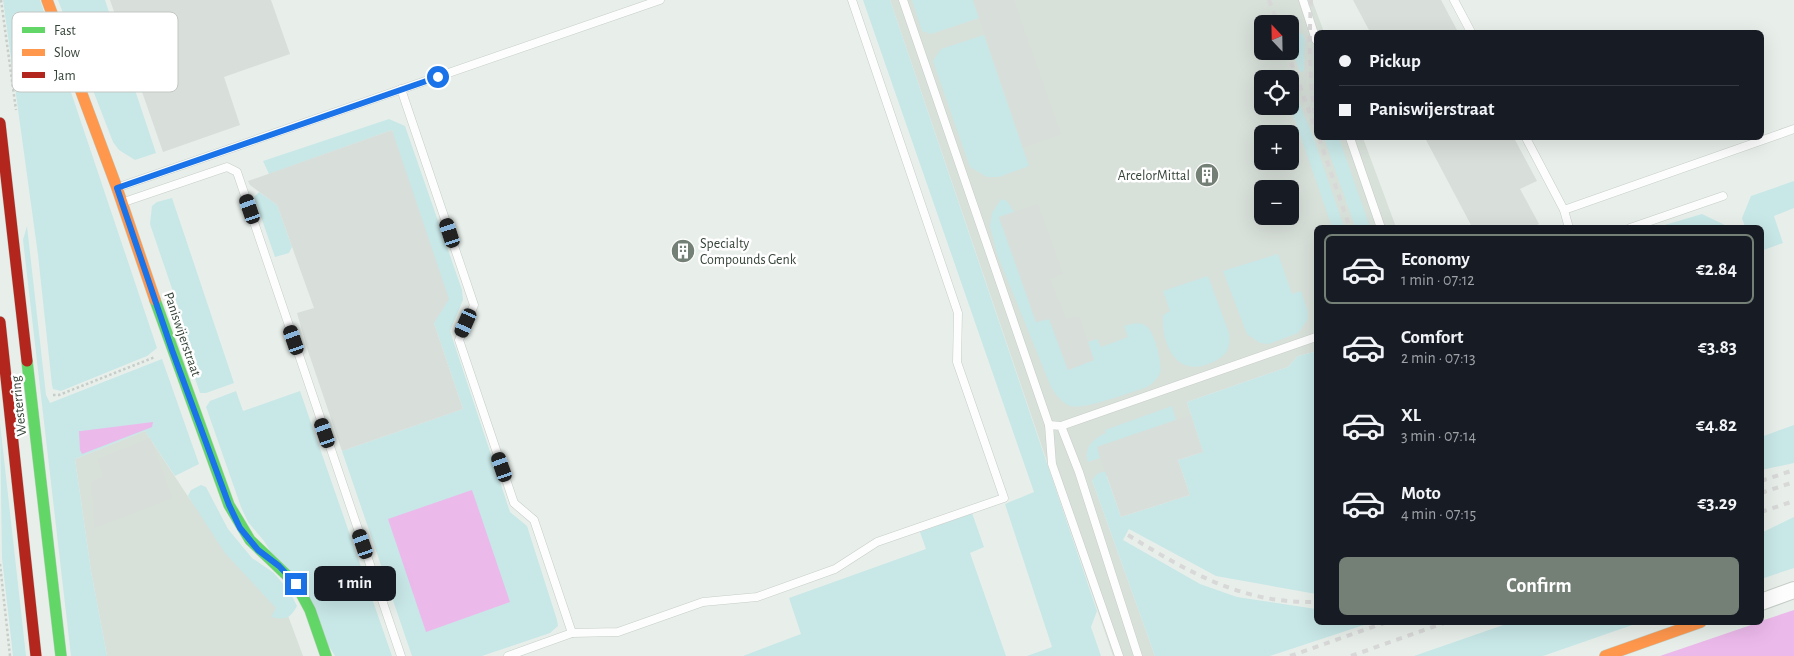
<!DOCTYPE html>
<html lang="en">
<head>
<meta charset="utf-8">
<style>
  body { margin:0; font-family:"Alegreya Sans",sans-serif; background:#242831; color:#f1f3f6; height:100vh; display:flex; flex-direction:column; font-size:19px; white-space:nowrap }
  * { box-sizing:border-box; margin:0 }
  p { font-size:16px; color:#9ea1a6 }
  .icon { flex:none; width:28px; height:28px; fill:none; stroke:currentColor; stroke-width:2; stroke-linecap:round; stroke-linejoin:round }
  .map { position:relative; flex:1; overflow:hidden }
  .drawer { position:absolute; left:1314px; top:225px; width:450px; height:400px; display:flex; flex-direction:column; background:#171b24; border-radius:8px; box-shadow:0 5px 20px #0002 }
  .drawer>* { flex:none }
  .hud { position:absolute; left:1314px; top:30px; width:450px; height:110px; border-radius:8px; box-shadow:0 5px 20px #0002; display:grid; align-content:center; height:110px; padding:0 25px; background:#171b24 }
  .needle { width:32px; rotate:338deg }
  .fabs { position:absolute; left:1254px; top:15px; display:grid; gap:10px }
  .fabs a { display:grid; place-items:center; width:45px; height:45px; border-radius:8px; background:#171b24; box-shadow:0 5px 20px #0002; font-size:25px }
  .end { position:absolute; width:22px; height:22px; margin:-11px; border:6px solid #1a73e8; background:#fff; box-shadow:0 0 0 2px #fff }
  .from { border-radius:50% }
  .bubble { position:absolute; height:35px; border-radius:8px; background:#171b24; box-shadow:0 5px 20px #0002; font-size:16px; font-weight:700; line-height:35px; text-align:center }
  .car { position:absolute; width:15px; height:30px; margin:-15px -8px; border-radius:6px; box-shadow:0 0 4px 1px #0007; background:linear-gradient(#222 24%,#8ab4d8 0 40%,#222 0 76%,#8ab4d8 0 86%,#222 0) }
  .hud b { display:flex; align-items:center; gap:18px; height:48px; font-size:19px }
  .hud b+b { border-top:1px solid #363941 }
  .hud i { width:12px; height:12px; background:#f1f3f6 }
  ul { padding:9px 0 0; list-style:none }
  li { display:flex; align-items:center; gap:15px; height:70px; margin:0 10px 8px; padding:0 15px; border:2px solid transparent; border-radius:8px }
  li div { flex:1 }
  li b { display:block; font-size:19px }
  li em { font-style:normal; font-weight:700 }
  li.selected { border-color:#748076 }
  li>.icon { width:45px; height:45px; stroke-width:1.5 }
  .cta { display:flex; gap:10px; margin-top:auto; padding:10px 25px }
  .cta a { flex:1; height:58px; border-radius:8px; background:#748076; color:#fff; font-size:20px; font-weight:700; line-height:58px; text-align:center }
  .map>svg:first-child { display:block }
</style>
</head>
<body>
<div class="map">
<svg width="1794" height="656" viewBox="0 0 1794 656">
  <rect width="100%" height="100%" fill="#e8efea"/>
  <!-- industrial -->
  <g fill="#d8e0da" fill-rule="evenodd">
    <path d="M890,0H1312L1324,32H1316V138H1363L1396,227L1316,228V354L1314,352L1298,356L1288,367L1187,402L1203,452L1092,480L1155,656H1113ZM1262,24H1290V51H1262ZM1262,79H1290V106H1262ZM1262,134H1290V161H1262ZM1262,189H1290V216H1262Z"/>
    <polygon points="145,431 189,498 223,541 283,602 303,656 107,656 91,571 75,459"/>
  </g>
  <!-- green -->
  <g fill="#c8e7e7">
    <polygon points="3,0 40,0 157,348 147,356 61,391 53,389 52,385 38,255"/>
    <polygon points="58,0 105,0 156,153 135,160 119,150 113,142"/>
    <polygon points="863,0 890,0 1097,611 1091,627 1101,656 1027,656 1052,647 1005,504 1034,492"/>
    <polygon points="912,0 973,0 979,18 931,34 922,31"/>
    <polygon points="1290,29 1303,34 1305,40 1304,71 1300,72 1290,44"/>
    <polygon points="984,35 1029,166 999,177 987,177 970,167 933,61 941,49"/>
    <polygon points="1290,80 1314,139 1344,227 1332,227 1290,106"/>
    <polygon points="389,119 405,126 462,290 463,300 450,331 510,512 527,526 557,620 558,626 550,633 482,656 412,656 342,451 463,409 434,323 392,130 269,174 263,161"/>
    <polygon points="1324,138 1339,138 1370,227 1355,227"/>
    <polygon points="1794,181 1794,208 1774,216 1783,243 1761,251 1761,228 1745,227 1742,218 1751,196"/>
    <polygon points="259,192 277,205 292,247 289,253 275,257 254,197"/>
    <polygon points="172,198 234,383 206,393 200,393 190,364 182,318 150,224 152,206 157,202"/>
    <path d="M1001,199L1007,201L1014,212L999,217L1036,322L1049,318L1068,370L1093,360L1088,342L1097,339L1101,347L1128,337L1124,326C1132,324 1139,321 1146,326C1154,330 1163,365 1160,373C1157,380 1153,383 1147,387C1131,392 1085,410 1070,406C1062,403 1055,394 1051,387L997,254L990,226L992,213Z"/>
    <polygon points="1702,214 1729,227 1658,227"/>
    <polygon points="27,226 46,395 50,403 162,359 199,464 175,476 145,431 75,459 91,571 107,656 71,656 23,240"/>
    <polygon points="1278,254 1292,294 1301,291 1308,312 1308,319 1298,333 1269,344 1260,343 1247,334 1223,271"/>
    <path d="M1208,276L1229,333C1231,352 1225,357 1208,364C1175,377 1161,342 1163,315L1170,311L1163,291Z"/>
    <polygon points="1314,352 1316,354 1316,594 1216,576 1129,529 1123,540 1200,584 1237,597 1316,609 1316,622 1370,623 1270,656 1155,656 1092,480 1097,474 1105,471 1121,517 1190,495 1178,460 1203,452 1187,402 1288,367 1298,356"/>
    <polygon points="236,391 243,411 300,391 392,656 335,656 264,541 248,522 241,507 206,407 210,401"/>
    <path d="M1172,406L1176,420L1097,447L1100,458L1088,462C1083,448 1094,438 1106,433L1105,430Z"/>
    <polygon points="0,423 26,656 13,656 2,558"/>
    <polygon points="1794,425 1794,463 1761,470 1761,437"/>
    <path d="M201,485L206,487L228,529L252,558L274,573L290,592L297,606C290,619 285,620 271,617L276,608L225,553L188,496L191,490Z"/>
    <polygon points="972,513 984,547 970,553 1006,656 743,656 801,634 789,598 926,549 920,532"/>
    <polygon points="1794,517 1794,568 1761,579 1761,533"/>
    <polygon points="1512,622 1638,622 1638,623 1543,656 1414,656"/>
  </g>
  <!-- parking -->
  <g fill="#d8ded9">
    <polygon points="110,0 271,0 290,54 224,77 240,125 163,152"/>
    <polygon points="973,0 1014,0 1061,134 1023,148"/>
    <polygon points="1353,0 1441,0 1458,32 1370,32"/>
    <polygon points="392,130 449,299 434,323 463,409 342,451 307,348 297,313 314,308 277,205 250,185 248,181"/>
    <polygon points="1425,138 1514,138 1537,181 1520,189 1539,224 1530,228 1472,227"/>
    <polygon points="1038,204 1063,274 1050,279 1066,319 1079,316 1094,360 1068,370 1049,319 1036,322 999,217"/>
    <polygon points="1191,415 1203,452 1178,460 1190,495 1121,517 1097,447"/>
    <polygon points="150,438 172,498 95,528 91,482 103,477 98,459"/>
  </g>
  <!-- water -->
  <g fill="#ecb9eb">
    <polygon points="153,422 152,427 82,454 80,450 79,431 81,431"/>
    <polygon points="472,490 510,602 426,632 388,519"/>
    <polygon points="1794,610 1794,656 1660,656 1757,623 1761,622 1761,621"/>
  </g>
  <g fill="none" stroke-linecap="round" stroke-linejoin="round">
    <!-- lane casing -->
    <g stroke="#c6cdc8" stroke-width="9">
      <g id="lane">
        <polyline points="903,0 1049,425 1061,426 1079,472 1138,656"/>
        <polyline points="1303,0 1316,40"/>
        <polyline points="1454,0 1471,32"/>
        <polyline points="401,89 474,305 459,340 514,503 534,520 572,633 618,632 703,602 757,597 835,569 877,542 1004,498 957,362 958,313 852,0"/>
        <polyline points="1350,138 1381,228"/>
        <polyline points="1526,138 1564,210 1569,228"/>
        <polyline points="119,187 660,0"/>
        <polyline points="124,202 227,167 237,172 401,656"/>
        <polyline points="1564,210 1794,129"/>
        <polyline points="1630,228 1723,196"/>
        <polyline points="1049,425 1052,464 1119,656"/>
        <polyline points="1061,426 1316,337"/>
        <polyline points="508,656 572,633"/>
      </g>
    </g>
    <!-- street casing -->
    <g stroke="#c6cdc8" stroke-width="18">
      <polyline id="street" points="1761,602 1794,590"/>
    </g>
    <!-- fast casing -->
    <g stroke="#c2d1c7" stroke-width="12">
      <g id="fast">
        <polyline points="155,300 229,505 250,540 296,584 310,610 326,656"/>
        <polyline points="27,361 61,656"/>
      </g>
    </g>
    <!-- slow casing -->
    <g stroke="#c2d1c7" stroke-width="12">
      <g id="slow">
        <polyline points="47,0 117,188 155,300"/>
        <polyline points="1605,656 1701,622"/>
      </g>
    </g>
    <!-- jam casing -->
    <g stroke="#c2d1c7" stroke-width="12">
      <g id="jam">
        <polyline points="0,123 27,361"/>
        <polyline points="0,322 36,656"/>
      </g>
    </g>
    <!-- path -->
    <g stroke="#c7cdc8" stroke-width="2.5" stroke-dasharray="2.5 2.5" stroke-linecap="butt">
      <polyline points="1,0 16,110"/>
      <polyline points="53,395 59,395 155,357"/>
      <polyline points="0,564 10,656"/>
    </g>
    <!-- lane -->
    <use href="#lane" stroke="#fcfdfc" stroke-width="8"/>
    <!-- street -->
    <use href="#street" stroke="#fcfdfc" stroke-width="16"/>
    <!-- fast -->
    <use href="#fast" stroke="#63d668" stroke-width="11"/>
    <!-- slow -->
    <use href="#slow" stroke="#ff974d" stroke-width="11"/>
    <!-- jam -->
    <use href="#jam" stroke="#b3261e" stroke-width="11"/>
    <!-- rail -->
    <g stroke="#d7d8d7" stroke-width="4" stroke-dasharray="6 6" stroke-linecap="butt">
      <polyline points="1269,0 1278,24"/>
      <path d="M1311,0C1309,41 1309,80 1316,121"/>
      <polyline points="1258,17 1262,24"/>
      <polyline points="1287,51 1316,130"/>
      <polyline points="1319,138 1350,228"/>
      <polyline points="1761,481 1794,470"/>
      <polyline points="1761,493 1794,482"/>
      <polyline points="1761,512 1794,501"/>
      <path d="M1128,535C1188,572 1243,604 1316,602"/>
      <polyline points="1290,656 1387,622"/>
      <polyline points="1351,656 1447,622"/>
    </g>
  </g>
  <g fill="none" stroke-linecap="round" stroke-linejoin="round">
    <!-- route -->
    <polyline stroke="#1a73e8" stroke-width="6" points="296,584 279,566 258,550 240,528 229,505 172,350 117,188 438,77"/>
  </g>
  <!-- icons -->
  <defs>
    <g id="building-disc" transform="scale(1.25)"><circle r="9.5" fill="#748076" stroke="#fff"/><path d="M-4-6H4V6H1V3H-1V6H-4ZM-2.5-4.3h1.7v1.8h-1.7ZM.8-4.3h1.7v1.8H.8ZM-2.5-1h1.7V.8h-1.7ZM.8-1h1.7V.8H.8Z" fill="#fff"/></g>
  </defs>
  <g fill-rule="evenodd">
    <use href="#building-disc" x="1207" y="175"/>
    <use href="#building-disc" x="683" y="251"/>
  </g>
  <g text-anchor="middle" stroke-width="5" stroke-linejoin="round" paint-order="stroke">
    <!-- poi labels -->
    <g font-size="14" fill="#354438" stroke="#fff" text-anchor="end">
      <text x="1190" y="180">ArcelorMittal</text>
      <text x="700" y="248" text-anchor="start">Specialty<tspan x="700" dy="16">Compounds Genk</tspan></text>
    </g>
    <!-- street labels -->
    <g font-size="14" fill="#354438" stroke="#fff">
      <text transform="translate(183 334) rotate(71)" y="5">Paniswijerstraat</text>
      <text transform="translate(18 406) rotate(-96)" y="5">Westerring</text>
    </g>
  </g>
  <!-- legend -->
  <rect x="12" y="12" width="166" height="80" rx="8" fill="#fff" stroke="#c2c7c3" stroke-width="1"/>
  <rect x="22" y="27" width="23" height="6" fill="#63d668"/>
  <rect x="22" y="49" width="23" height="7" fill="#ff974d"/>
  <rect x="22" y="72" width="23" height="6" fill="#b3261e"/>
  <g font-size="14" fill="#354438">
    <text x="54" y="35">Fast</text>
    <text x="54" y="57">Slow</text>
    <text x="54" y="80">Jam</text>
  </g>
</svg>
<div class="fabs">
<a><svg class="needle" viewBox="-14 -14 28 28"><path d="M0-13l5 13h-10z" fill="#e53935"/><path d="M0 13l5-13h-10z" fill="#9ea1a6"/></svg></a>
<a><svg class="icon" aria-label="locate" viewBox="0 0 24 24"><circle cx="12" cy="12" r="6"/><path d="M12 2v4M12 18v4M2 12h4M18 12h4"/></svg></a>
<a>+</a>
<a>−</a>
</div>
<i class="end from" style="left:438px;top:77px"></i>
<i class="end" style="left:296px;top:584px"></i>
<div class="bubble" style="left:314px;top:566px;width:82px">1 min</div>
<i class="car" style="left:250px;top:209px;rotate:341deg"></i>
<i class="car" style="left:450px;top:233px;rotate:342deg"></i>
<i class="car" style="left:466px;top:323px;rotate:204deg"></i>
<i class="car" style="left:294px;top:340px;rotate:341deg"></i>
<i class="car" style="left:325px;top:433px;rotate:341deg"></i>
<i class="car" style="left:502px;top:467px;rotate:341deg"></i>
<i class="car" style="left:363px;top:544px;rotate:341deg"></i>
<div class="hud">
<b><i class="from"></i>Pickup</b>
<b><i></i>Paniswijerstraat</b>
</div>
<section class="drawer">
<ul>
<li class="selected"><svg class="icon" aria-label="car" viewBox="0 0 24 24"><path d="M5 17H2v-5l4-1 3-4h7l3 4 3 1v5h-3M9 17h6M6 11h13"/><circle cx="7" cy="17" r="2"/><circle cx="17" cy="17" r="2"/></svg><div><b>Economy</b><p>1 min · 07:12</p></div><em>€2.84</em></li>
<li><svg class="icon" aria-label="car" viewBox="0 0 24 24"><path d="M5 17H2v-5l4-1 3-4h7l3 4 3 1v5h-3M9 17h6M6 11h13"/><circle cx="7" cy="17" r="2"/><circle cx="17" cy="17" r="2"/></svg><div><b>Comfort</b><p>2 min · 07:13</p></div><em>€3.83</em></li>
<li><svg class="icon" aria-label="car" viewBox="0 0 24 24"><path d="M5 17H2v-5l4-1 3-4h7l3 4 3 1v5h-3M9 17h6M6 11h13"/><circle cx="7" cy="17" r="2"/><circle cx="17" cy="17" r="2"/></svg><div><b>XL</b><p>3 min · 07:14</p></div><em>€4.82</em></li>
<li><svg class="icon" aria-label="car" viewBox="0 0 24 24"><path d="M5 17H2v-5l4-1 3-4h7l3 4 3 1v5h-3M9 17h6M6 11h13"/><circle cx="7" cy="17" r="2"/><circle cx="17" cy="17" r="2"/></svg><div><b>Moto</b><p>4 min · 07:15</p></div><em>€3.29</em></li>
</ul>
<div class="cta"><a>Confirm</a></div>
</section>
</div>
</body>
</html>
